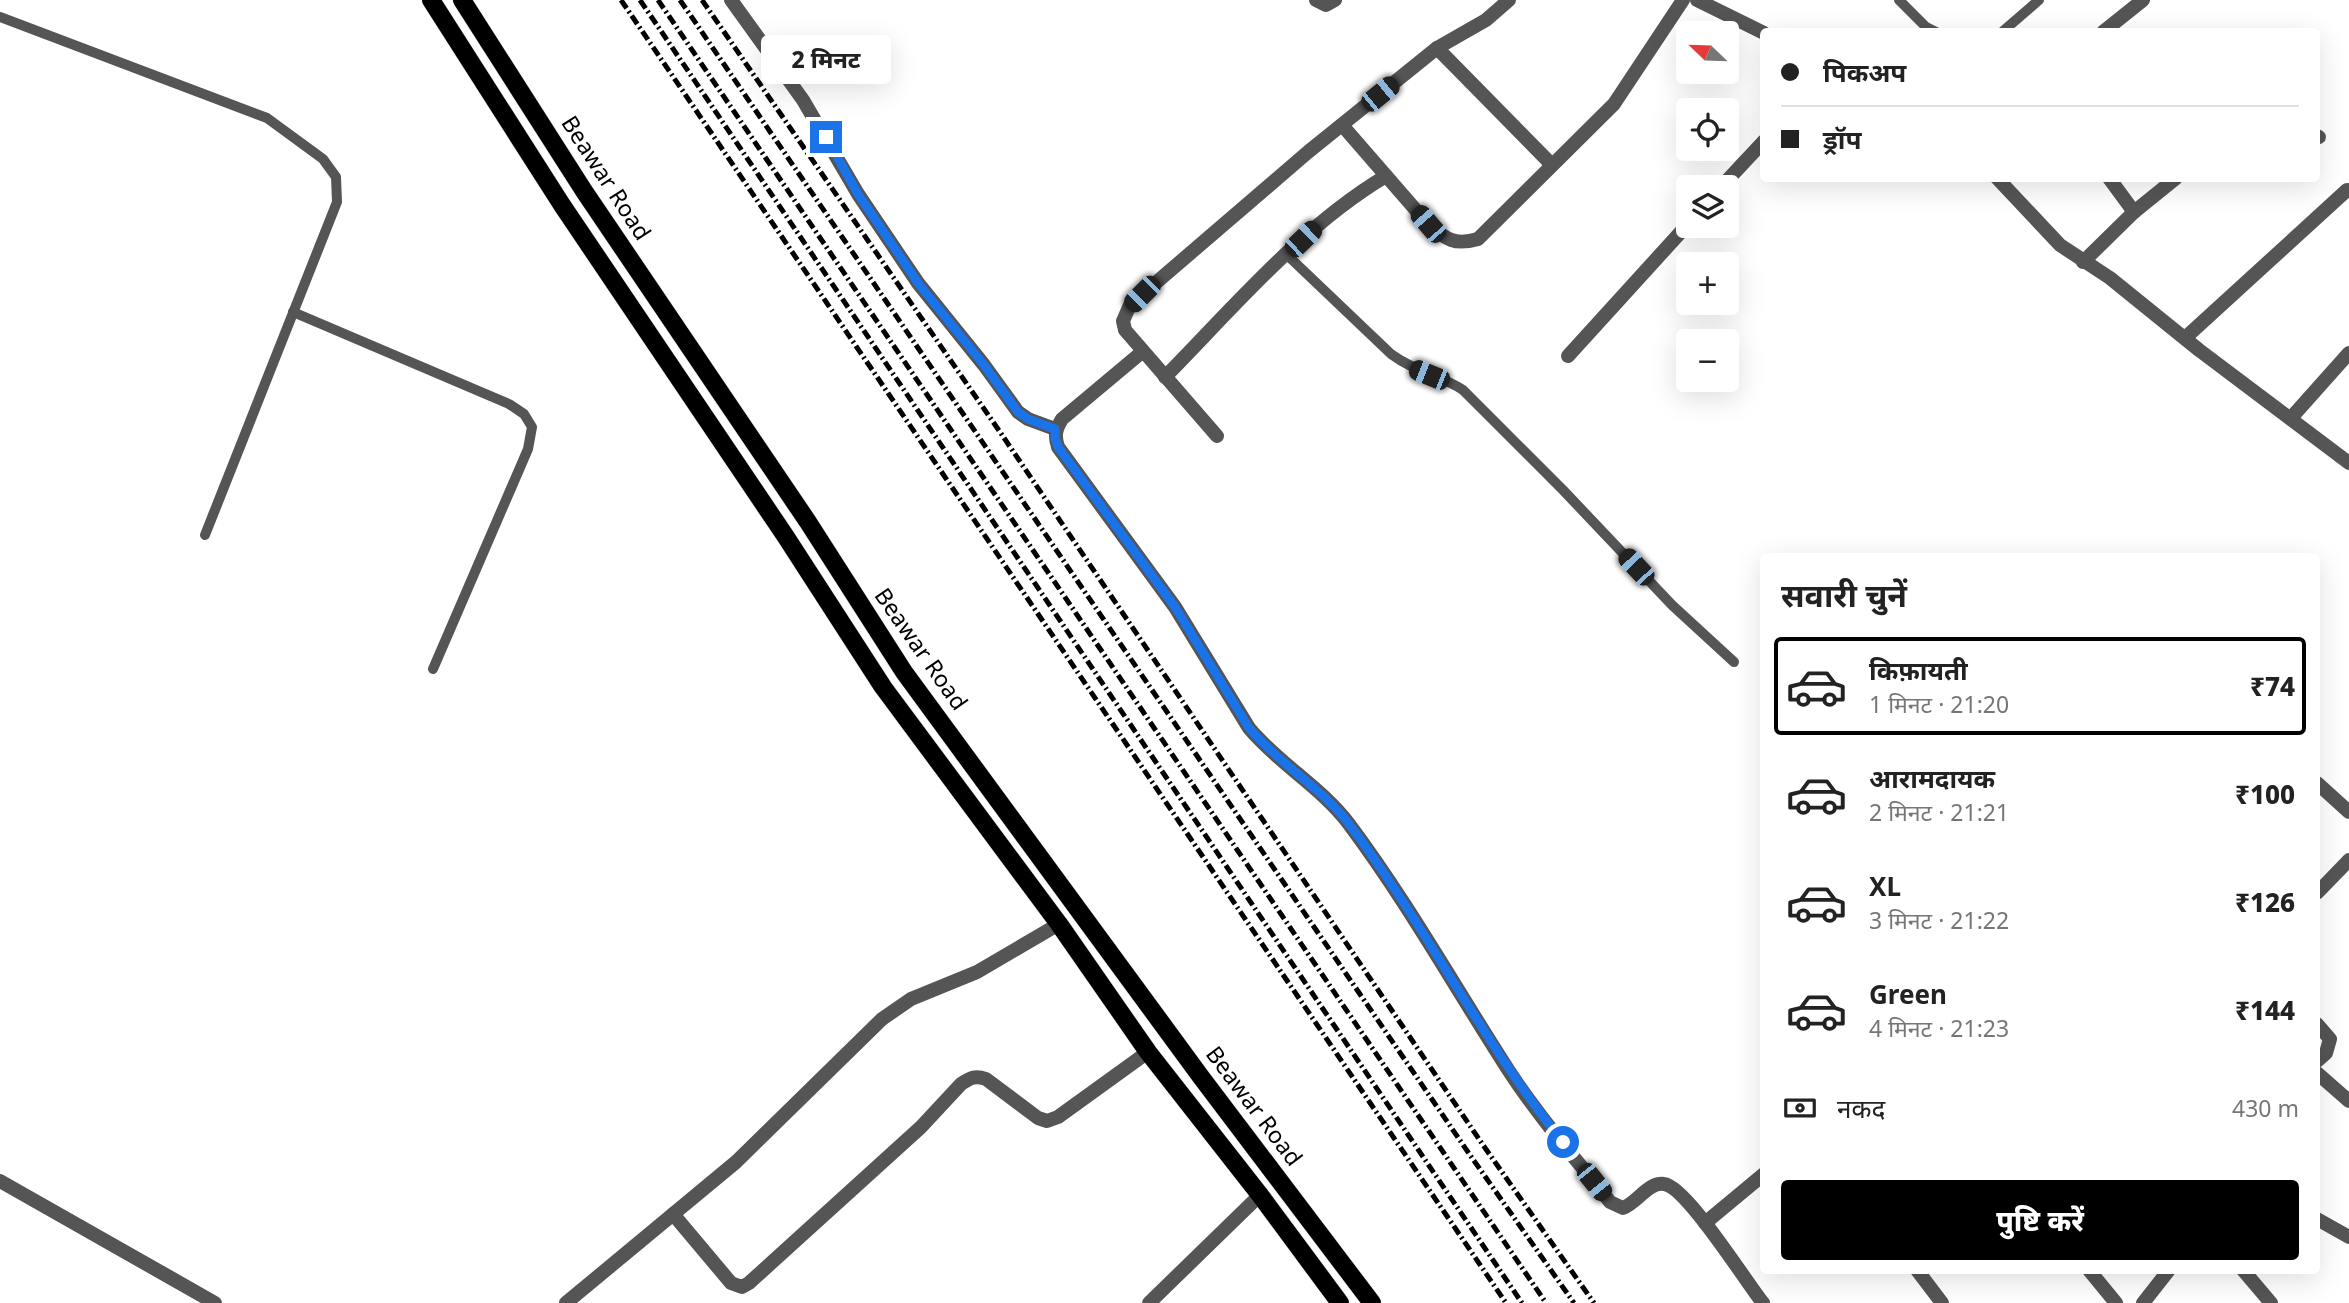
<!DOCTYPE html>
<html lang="hi">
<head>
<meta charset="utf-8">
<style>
  body { margin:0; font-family:"Noto Sans","Noto Sans Devanagari",sans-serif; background:#f6f6f6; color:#222; height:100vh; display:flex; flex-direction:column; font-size:26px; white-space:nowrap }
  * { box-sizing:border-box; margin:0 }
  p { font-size:23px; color:#767676 }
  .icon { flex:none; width:38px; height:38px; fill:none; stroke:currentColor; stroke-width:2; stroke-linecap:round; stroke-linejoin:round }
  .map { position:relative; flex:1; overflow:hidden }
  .sheet { position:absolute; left:1760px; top:553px; width:560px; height:721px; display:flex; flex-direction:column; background:#fff; border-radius:7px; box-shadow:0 7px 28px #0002 }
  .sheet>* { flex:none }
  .top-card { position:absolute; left:1760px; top:28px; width:560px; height:154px; border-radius:7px; box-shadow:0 7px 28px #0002; display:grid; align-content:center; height:154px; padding:0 21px; background:#fff }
  .needle { width:46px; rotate:293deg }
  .fabs { position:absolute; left:1676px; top:21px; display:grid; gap:14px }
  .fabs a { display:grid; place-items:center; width:63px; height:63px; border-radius:7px; background:#fff; box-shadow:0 7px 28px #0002; font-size:35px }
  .end { position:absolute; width:32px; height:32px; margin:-16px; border:9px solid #1a73e8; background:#fff; box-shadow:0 0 0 4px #fff }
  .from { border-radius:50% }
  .bubble { position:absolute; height:49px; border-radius:7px; background:#fff; box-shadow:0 7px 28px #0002; font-size:23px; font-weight:800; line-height:49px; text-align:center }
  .car { position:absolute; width:21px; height:42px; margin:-21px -10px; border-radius:9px; box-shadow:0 0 5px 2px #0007; background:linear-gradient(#222 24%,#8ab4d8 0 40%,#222 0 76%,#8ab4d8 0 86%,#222 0) }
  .top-card b { display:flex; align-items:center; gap:24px; height:66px; font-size:26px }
  .top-card b+b { border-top:2px solid #e0e0e0 }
  .top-card i { width:18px; height:18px; background:#222 }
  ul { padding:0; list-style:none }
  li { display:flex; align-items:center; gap:21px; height:98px; margin:0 14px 10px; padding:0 7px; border:4px solid transparent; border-radius:7px }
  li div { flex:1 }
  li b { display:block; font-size:26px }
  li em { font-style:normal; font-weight:800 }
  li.current { border-color:#000 }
  li>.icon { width:63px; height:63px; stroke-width:1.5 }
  h2 { padding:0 21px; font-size:32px; line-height:84px }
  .pay { display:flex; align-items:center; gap:18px; height:77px; padding:0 21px; font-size:26px }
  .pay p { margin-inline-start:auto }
  .cta { display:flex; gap:14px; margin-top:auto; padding:14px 21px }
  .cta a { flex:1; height:80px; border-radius:7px; background:#000; color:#fff; font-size:28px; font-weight:800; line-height:80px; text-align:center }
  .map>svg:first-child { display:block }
</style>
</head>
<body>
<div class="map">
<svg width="2349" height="1303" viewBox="0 0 2349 1303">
  <rect width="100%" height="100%" fill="#fff"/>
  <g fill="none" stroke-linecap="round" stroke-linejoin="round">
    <!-- primary casing -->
    <g stroke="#dbdbdb" stroke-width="19">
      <g id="primary">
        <polyline points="431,0 562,205 786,537 883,687 1059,924 1148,1052 1260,1195 1340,1303"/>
        <polyline points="462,0 584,191 808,522 904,672 1201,1077 1372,1303"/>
      </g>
    </g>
    <!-- service -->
    <g stroke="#555" stroke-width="10">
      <polyline points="1899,0 1926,27 1936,32"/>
      <polyline points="0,17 267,118 323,159 336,177 337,202 205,535"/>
      <polyline points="2002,32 2039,0"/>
      <path d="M1287,255L1391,354C1415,372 1440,375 1463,390L1563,490L1672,605L1734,662"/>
      <polyline points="293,312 509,404 524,414 532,427 528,449 433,669"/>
    </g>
    <!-- minor -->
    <g stroke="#555" stroke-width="14">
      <polyline points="731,0 803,100 858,194 918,283 984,365 1018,412 1028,419 1055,429"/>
      <polyline points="1316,0 1326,5 1335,0"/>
      <polyline points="1697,0 1764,33"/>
      <polyline points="2103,32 2143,0"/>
      <polyline points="1437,48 1552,165"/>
      <path d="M1342,125L1428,224C1446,239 1454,246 1478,239L1614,104L1683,0"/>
      <polyline points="2317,136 2319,137"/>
      <polyline points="1997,178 2060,245 2110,278 2199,350 2349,463"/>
      <polyline points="2109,178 2134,212"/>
      <polyline points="1721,187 1764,141"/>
      <polyline points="2083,262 2134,212 2176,178"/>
      <polyline points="2185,338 2347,190"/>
      <path d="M1142,352L1062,419C1056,429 1054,435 1058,447L1175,607L1249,728C1279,764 1321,787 1349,824C1408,903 1456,989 1509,1071C1539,1117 1576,1159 1610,1202L1623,1208C1637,1203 1648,1182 1664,1184C1686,1186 1746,1282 1763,1303"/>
      <polyline points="1568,356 1689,223"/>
      <path d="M1165,377C1233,308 1302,226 1386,176"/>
      <polyline points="2291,418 2349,353"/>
      <polyline points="1217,436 1125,330 1123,321 1130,305 1308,152 1437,48 1486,20 1509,0"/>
      <polyline points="2317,783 2349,812"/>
      <polyline points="2317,893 2349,860"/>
      <polyline points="2317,1024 2330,1039 2326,1053 2317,1061"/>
      <polyline points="2317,1073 2349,1101"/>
      <polyline points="0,1181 215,1303"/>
      <path d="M673,1214L731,1283L742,1287L749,1283L921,1127L961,1084C970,1078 975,1075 986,1079L1038,1118L1047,1121L1058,1117L1148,1052"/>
      <polyline points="2317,1219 2349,1237"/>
      <polyline points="1705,1223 1764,1174"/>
      <polyline points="1917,1270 1942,1303"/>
      <polyline points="2089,1270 2116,1303"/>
      <polyline points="2243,1270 2271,1303"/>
      <polyline points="566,1303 736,1162 882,1019 911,999 977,972 1059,924"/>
      <polyline points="1149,1303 1260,1195"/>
      <polyline points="2143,1303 2169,1270"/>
    </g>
    <!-- primary -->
    <use href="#primary" stroke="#000" stroke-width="18"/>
    <!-- rail -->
    <g stroke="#000" stroke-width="5" stroke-dasharray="10 3.5 2 3.5" stroke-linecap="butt">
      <polyline points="621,0 1506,1303"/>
      <polyline points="640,0 1522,1303"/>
      <polyline points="658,0 1546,1303"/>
      <polyline points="680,0 1470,1155 1574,1303"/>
      <polyline points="702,0 1000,432 1483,1145 1594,1303"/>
    </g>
  </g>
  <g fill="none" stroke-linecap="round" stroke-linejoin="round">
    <!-- route -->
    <path stroke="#1a73e8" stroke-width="9" d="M826,137L858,194L918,283L984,365L1018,412L1028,419L1055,429V438L1058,447L1175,607L1249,728C1279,764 1321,787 1349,824C1426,926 1482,1042 1563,1142"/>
  </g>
  <g text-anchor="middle" stroke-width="6" stroke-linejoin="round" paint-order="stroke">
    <!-- street labels -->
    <g font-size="23" fill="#000" stroke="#fff">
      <text transform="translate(606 178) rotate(57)" y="8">Beawar Road</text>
      <text transform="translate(921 649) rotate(55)" y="8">Beawar Road</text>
      <text transform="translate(1254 1106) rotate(53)" y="8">Beawar Road</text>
    </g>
  </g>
</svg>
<div class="fabs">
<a><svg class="needle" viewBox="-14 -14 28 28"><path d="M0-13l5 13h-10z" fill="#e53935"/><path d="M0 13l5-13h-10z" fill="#767676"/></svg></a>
<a><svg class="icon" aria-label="locate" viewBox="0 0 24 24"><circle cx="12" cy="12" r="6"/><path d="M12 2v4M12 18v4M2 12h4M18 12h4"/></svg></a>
<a><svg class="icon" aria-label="layers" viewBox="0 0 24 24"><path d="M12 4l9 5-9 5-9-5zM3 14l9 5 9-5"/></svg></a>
<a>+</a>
<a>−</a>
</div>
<i class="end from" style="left:1563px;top:1142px"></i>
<i class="end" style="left:826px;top:137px"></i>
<div class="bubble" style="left:761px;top:35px;width:130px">2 मिनट</div>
<i class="car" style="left:1380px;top:94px;rotate:51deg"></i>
<i class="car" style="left:1428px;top:224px;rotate:319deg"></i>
<i class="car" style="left:1303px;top:239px;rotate:46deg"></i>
<i class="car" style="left:1142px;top:294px;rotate:225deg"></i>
<i class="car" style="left:1429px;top:375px;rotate:292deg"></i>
<i class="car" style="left:1636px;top:567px;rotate:317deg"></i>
<i class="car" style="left:1594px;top:1182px;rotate:141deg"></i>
<div class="top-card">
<b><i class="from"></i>पिकअप</b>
<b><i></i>ड्रॉप</b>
</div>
<section class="sheet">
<h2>सवारी चुनें</h2>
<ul>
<li class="current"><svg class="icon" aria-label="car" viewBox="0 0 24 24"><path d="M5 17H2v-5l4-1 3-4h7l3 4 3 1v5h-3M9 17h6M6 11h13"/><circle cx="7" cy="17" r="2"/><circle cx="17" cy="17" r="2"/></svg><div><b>किफ़ायती</b><p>1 मिनट · 21:20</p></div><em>₹74</em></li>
<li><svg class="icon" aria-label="car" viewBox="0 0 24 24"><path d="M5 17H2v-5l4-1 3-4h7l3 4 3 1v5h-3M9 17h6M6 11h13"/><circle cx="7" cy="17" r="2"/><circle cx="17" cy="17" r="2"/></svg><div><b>आरामदायक</b><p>2 मिनट · 21:21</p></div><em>₹100</em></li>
<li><svg class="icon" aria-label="car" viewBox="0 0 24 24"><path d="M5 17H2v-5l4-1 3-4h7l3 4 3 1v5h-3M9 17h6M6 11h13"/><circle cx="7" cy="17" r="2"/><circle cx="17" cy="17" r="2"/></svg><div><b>XL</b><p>3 मिनट · 21:22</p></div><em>₹126</em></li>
<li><svg class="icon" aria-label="car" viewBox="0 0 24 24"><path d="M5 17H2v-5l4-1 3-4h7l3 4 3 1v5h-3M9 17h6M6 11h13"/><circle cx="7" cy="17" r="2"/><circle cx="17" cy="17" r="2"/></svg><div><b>Green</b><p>4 मिनट · 21:23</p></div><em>₹144</em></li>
</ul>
<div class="pay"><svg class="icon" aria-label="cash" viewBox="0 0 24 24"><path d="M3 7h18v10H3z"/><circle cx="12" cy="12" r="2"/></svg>नकद<p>430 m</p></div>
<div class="cta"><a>पुष्टि करें</a></div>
</section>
</div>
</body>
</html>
